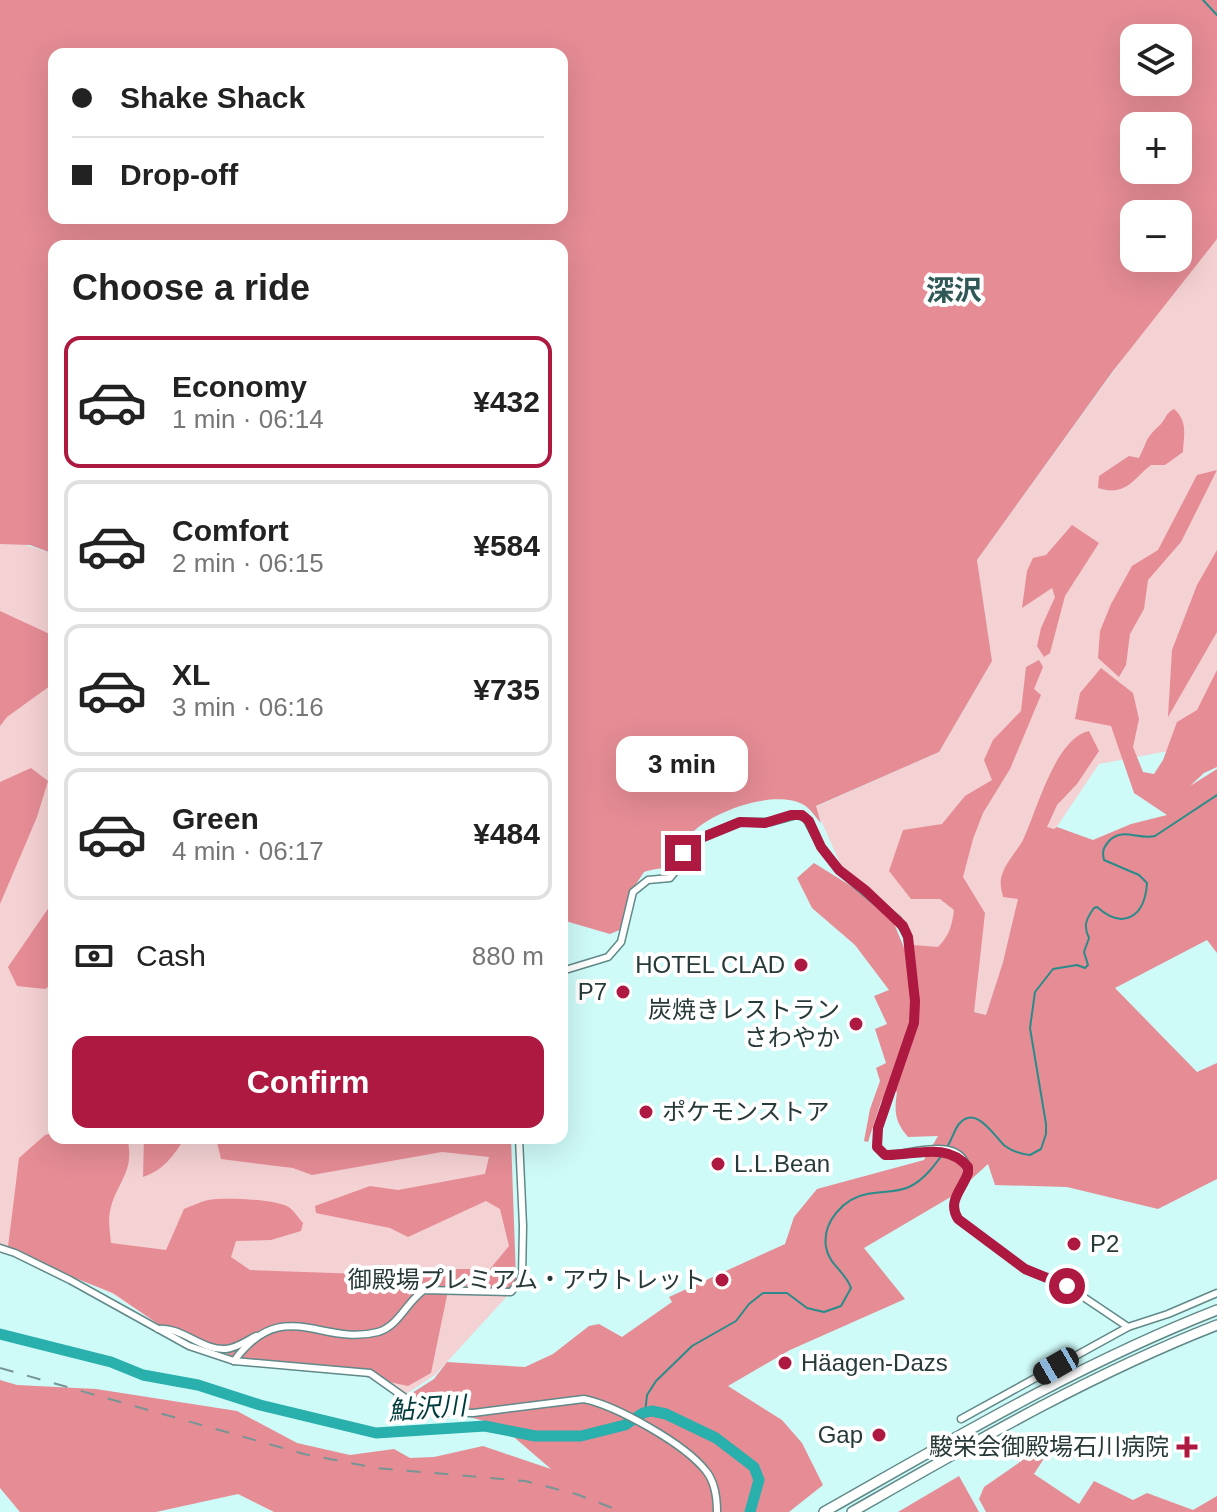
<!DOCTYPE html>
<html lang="en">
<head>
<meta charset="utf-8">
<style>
  body { margin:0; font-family:Arial,"Noto Sans JP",sans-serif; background:#f2f2f2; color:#222; height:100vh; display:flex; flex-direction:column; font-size:30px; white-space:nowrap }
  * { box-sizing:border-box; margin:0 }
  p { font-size:26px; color:#767676 }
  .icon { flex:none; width:44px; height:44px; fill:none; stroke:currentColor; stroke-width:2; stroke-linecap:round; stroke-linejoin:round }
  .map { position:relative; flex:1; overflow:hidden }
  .sheet { position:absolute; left:48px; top:240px; width:520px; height:904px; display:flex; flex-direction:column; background:#fff; border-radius:16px; box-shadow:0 8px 32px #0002 }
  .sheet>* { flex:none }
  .top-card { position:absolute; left:48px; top:48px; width:520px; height:176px; border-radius:16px; box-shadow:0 8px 32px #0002; display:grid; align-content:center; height:176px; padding:0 24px; background:#fff }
  .fabs { position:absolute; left:1120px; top:24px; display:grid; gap:16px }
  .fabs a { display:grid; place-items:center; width:72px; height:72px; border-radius:16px; background:#fff; box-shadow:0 8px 32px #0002; font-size:40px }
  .end { position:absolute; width:36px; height:36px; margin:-18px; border:10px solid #ad1940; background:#fff; box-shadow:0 0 0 4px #fff }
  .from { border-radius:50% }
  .bubble { position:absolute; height:56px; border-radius:16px; background:#fff; box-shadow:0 8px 32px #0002; font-size:26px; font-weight:700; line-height:56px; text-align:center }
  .car { position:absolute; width:24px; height:48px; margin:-24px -12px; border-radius:10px; box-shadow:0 0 6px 2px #0007; background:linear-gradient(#222 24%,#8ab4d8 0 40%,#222 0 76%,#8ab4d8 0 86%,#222 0) }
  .top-card b { display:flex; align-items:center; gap:28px; height:76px; font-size:30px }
  .top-card b+b { border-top:2px solid #e0e0e0 }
  .top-card i { width:20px; height:20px; background:#222 }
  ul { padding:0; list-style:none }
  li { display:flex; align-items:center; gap:24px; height:132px; margin:0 16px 12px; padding:0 8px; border:4px solid #e0e0e0; border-radius:16px }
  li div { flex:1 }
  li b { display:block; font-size:30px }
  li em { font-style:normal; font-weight:700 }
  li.active { border-color:#ad1940 }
  li>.icon { width:72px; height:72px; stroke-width:1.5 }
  h2 { padding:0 24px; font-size:36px; line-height:96px }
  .pay { display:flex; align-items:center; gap:20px; height:88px; padding:0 24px; font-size:30px }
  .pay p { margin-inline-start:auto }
  .button { display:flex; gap:16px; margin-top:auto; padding:16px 24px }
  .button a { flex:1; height:92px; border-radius:16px; background:#ad1940; color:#fff; font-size:32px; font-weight:700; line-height:92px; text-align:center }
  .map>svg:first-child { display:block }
</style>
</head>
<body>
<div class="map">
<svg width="1217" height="1512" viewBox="0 0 1217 1512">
  <rect width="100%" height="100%" fill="#cefaf8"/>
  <!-- green -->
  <g fill="#f4d1d3">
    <polygon points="1217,240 1217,742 1099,764 1025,874 1003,962 986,1015 924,998 901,920 847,879 815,807 939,752 992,661 977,560 1207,242"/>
    <polygon points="0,537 54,554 54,1138 506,1138 511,1292 435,1375 406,1394 375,1372 234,1361 220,1346 189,1345 113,1294 8,1247 0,1247"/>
  </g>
  <!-- forest -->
  <g fill="#e58c95" fill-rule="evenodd">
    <path d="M0,0H1217V239L1113,371L977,560L992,661L939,752L816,806L821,823C816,818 810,808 804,805C775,789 716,810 694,831C684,841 683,859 669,866C662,869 652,869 644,872L630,893L622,929L610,934L562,920V246H54V554L30,545L0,544ZM1134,38H1178V82H1134ZM54,54H562V218H54ZM1134,126H1178V170H1134ZM1134,214H1178V258H1134Z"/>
    <path d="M1174,409C1188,421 1184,435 1183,452L1165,465H1151C1133,479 1126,497 1098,488L1099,476L1129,456L1139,458C1149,438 1144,440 1161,424C1166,418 1166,413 1174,409Z"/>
    <polygon points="1217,470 1181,542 1148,580 1144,609 1130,634 1126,665 1119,677 1098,658 1100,631 1111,604 1132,566 1158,550 1197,475"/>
    <polygon points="1072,525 1099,543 1065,596 1050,653 1044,657 1037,646 1041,628 1055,597 1052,588 1022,608 1027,571 1033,558 1046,555"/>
    <polygon points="1217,550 1217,632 1168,717 1172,650 1197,585"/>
    <polygon points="0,611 54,636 54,683 7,717 0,726"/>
    <path d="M1039,660L1043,667L1034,689L1041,695L1010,769L983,813L973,839L963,877L985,913L974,1012L986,1015L1003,962L1018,899L1003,897C1001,888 999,881 1003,872C1007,861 1017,851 1023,840C1037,811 1055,738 1089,731L1099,751L1077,784L1057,805L1047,827L1054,829L1057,827L1093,840L1131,824L1167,815L1134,793L1111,726L1075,719L1080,693L1101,668L1133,693L1139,719L1133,747L1143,772L1154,774L1163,760L1177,722L1197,710L1217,670V767L1204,773L1190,786L1217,769V953L1207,940L1115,988L1197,1072L1217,1063V1179L1158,1209L1067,1187L995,1185L988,1164L954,1195L864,1248L905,1299L790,1350L728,1386L782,1420L802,1443L823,1485L789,1512H274L238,1494L156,1512H20L0,1488V1380L17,1385L96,1389L237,1411L297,1443L350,1455L394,1449L410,1458L434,1457L483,1446L551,1469L501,1426L404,1398L434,1379L447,1362L525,1367L553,1354L589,1326L599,1324L622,1337L672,1302L669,1297L785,1244L794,1217L817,1189L924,1160L938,1136L908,1137C895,1122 894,1112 897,1092L889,1089L881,1102L868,1142L864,1141L870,1109L880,1081L876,1068L886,1063L875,1029L887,1024L874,996L889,990L855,945L812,908L797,878L814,863L888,909L917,979L913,945L938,947C949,936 952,926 954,910L940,899H911L889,871L903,830L942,824L965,796L992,780L984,760L993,740L1021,711L1026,667Z"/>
    <polygon points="31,768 48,781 37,817 0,904 0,782"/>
    <polygon points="54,900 54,983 45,989 17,986 8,967"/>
    <path d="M54,1133V1138H127C136,1172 116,1182 110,1211C108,1220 110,1233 111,1243L166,1250L184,1209C192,1206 200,1202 208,1200C223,1197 279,1199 290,1208C295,1212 299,1219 303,1223L301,1231L271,1240L236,1241L231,1257L250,1270L361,1274L392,1267L452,1271L457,1269H490L509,1246L500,1209L486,1201L408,1237L390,1228L316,1213L315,1206L370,1186L398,1190L485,1174L489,1157L442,1152L312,1175L293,1168L221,1159L216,1138H511L516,1279L511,1292L449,1286L431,1373L408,1386L338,1371L234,1361L220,1346L189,1345L113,1293L42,1265L8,1247L19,1158L45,1135Z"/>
    <path d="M144,1138H185C173,1156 164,1170 143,1177Z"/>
    <polygon points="1059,1435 1034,1474 1079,1504 1094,1481 1133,1500 1147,1493 1193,1510 1217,1496 1217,1512 986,1512 979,1499 984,1487"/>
    <polygon points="959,1476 979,1512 898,1512"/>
  </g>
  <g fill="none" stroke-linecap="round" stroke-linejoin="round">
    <!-- stream -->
    <g stroke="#298c8a" stroke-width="2">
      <polyline points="1203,0 1217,15"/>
      <path d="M947,1147C952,1140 954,1130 959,1124C976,1104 994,1136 1005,1146C1012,1151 1021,1154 1030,1155L1041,1149L1046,1134V1124L1030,1028L1035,992L1053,969L1077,965L1085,968L1088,965L1084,952L1089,938C1083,926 1086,919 1094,908L1097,907C1124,931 1145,916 1147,883L1139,875L1104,860C1102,852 1103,848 1109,841C1122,827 1138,840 1155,836L1217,795"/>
      <path d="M645,1413L647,1395L656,1381L692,1346L736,1321L749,1304L763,1293H787L807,1308L824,1312L841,1306L851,1288C845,1271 829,1265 826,1247C822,1222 844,1198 867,1194C882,1191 895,1193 909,1187C924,1180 935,1165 944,1152"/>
    </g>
    <!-- river -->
    <polyline stroke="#29afac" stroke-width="11" points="0,1334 111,1362 143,1375 198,1385 260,1405 376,1433 485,1426 535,1436 581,1436 625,1425 643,1413 652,1411 666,1414 716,1438 754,1467 759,1480 750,1512"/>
    <!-- tertiary casing -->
    <g stroke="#608988" stroke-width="9">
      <g id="tertiary">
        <path d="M562,971L608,957L621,942L633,892L648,880L670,878L678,868L683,853L696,840L740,822H771L797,815L806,818L821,847L839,870L898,920L908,937L915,1001L914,1023L878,1128L877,1147L885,1155C910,1156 963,1132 968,1173C962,1190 947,1201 958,1219L1025,1269L1067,1286L1128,1327"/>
        <path d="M0,1248L15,1253L70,1280L189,1346L234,1361L370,1373L411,1402L434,1412L473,1413L584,1399C617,1406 685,1444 706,1471C715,1482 717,1498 717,1512"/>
        <path d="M158,1329C181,1326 202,1351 226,1349C237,1348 246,1341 256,1336"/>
        <path d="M234,1361C283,1294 321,1347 378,1332C399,1326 407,1301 424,1290L511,1292L522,1278L523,1226L519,1138"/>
        <polyline points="961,1419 1128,1327 1168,1314 1217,1293"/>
      </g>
    </g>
    <!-- motorway casing -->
    <g stroke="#608988" stroke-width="12">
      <g id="motorway">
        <path d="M824,1512C953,1439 1079,1364 1217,1310"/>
        <path d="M852,1512C971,1444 1089,1375 1217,1325"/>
      </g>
    </g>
    <!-- tertiary -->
    <use href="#tertiary" stroke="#fff" stroke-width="6"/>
    <!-- motorway -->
    <use href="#motorway" stroke="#fff" stroke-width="9"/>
    <!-- rail -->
    <polyline stroke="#779594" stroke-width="2" stroke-dasharray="14 14" stroke-linecap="butt" points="0,1368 304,1454 376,1468 525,1481 576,1494 623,1512"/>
  </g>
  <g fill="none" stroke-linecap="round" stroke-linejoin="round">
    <!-- route -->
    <path stroke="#ad1940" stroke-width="10" d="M683,853L696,840L740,822L765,823L791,815H802L809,821L821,847L839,870L865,890L903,926L908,937L915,1001L914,1023L878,1128L877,1147L885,1155C914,1156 946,1141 968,1167V1173C962,1190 947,1201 958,1219L1025,1269L1067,1286"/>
  </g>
  <!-- markers -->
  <g fill="#ad1940" stroke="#fff" stroke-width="3">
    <circle cx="801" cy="965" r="8"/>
    <circle cx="623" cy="992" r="8"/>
    <circle cx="856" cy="1024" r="8"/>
    <circle cx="646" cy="1112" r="8"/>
    <circle cx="718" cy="1164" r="8"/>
    <circle cx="1074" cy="1244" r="8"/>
    <circle cx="722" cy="1280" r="8"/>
    <circle cx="785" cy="1363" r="8"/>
    <circle cx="879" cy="1435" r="8"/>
    <path d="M1183 1435h8v8h8v8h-8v8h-8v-8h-8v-8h8z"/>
  </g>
  <g text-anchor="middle" stroke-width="8" stroke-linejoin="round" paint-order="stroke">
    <!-- poi labels -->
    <g font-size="24" fill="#283939" stroke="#fff" text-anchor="end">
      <text x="785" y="973">HOTEL CLAD</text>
      <text x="607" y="1000">P7</text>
      <text x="840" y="1018">炭焼きレストラン<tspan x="840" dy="28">さわやか</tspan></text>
      <text x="662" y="1120" text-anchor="start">ポケモンストア</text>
      <text x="734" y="1172" text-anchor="start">L.L.Bean</text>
      <text x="1090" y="1252" text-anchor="start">P2</text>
      <text x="706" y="1288">御殿場プレミアム・アウトレット</text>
      <text x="801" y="1371" text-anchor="start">Häagen-Dazs</text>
      <text x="863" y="1443">Gap</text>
      <text x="1169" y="1455">駿栄会御殿場石川病院</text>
    </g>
    <!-- water labels -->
    <g font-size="26" font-style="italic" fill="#003c3b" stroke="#fff">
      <text transform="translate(427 1408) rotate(-4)" y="9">鮎沢川</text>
    </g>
    <!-- quarter labels -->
    <g font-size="28" font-weight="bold" fill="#305857" stroke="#fff">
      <text x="954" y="300">深沢</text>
    </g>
  </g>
</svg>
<div class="fabs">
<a><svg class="icon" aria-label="layers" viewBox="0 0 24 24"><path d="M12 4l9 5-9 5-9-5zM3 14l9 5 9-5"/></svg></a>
<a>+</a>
<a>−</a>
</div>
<i class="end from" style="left:1067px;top:1286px"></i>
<i class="end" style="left:683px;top:853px"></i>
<div class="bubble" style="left:616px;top:736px;width:132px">3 min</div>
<i class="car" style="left:1056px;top:1366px;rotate:240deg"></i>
<div class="top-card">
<b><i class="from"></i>Shake Shack</b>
<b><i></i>Drop-off</b>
</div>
<section class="sheet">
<h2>Choose a ride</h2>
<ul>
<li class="active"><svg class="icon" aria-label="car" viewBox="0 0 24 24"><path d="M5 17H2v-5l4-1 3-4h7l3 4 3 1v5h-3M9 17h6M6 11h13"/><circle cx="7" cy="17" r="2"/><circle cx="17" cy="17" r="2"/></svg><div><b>Economy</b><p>1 min · 06:14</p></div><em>¥432</em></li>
<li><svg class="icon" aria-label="car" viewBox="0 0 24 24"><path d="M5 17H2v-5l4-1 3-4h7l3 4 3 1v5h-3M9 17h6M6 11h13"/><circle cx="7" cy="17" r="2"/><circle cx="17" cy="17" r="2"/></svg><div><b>Comfort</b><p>2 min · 06:15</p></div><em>¥584</em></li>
<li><svg class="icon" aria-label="car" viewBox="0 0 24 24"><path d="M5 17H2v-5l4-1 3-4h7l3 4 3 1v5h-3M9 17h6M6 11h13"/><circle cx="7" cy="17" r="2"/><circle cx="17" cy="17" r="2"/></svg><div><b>XL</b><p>3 min · 06:16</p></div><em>¥735</em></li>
<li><svg class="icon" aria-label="car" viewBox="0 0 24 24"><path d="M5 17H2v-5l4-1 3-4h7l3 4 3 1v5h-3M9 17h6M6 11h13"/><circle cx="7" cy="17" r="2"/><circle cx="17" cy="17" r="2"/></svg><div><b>Green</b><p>4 min · 06:17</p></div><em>¥484</em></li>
</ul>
<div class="pay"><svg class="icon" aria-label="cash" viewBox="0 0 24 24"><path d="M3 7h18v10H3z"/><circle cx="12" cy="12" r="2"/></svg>Cash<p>880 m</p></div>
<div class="button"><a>Confirm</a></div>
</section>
</div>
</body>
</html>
